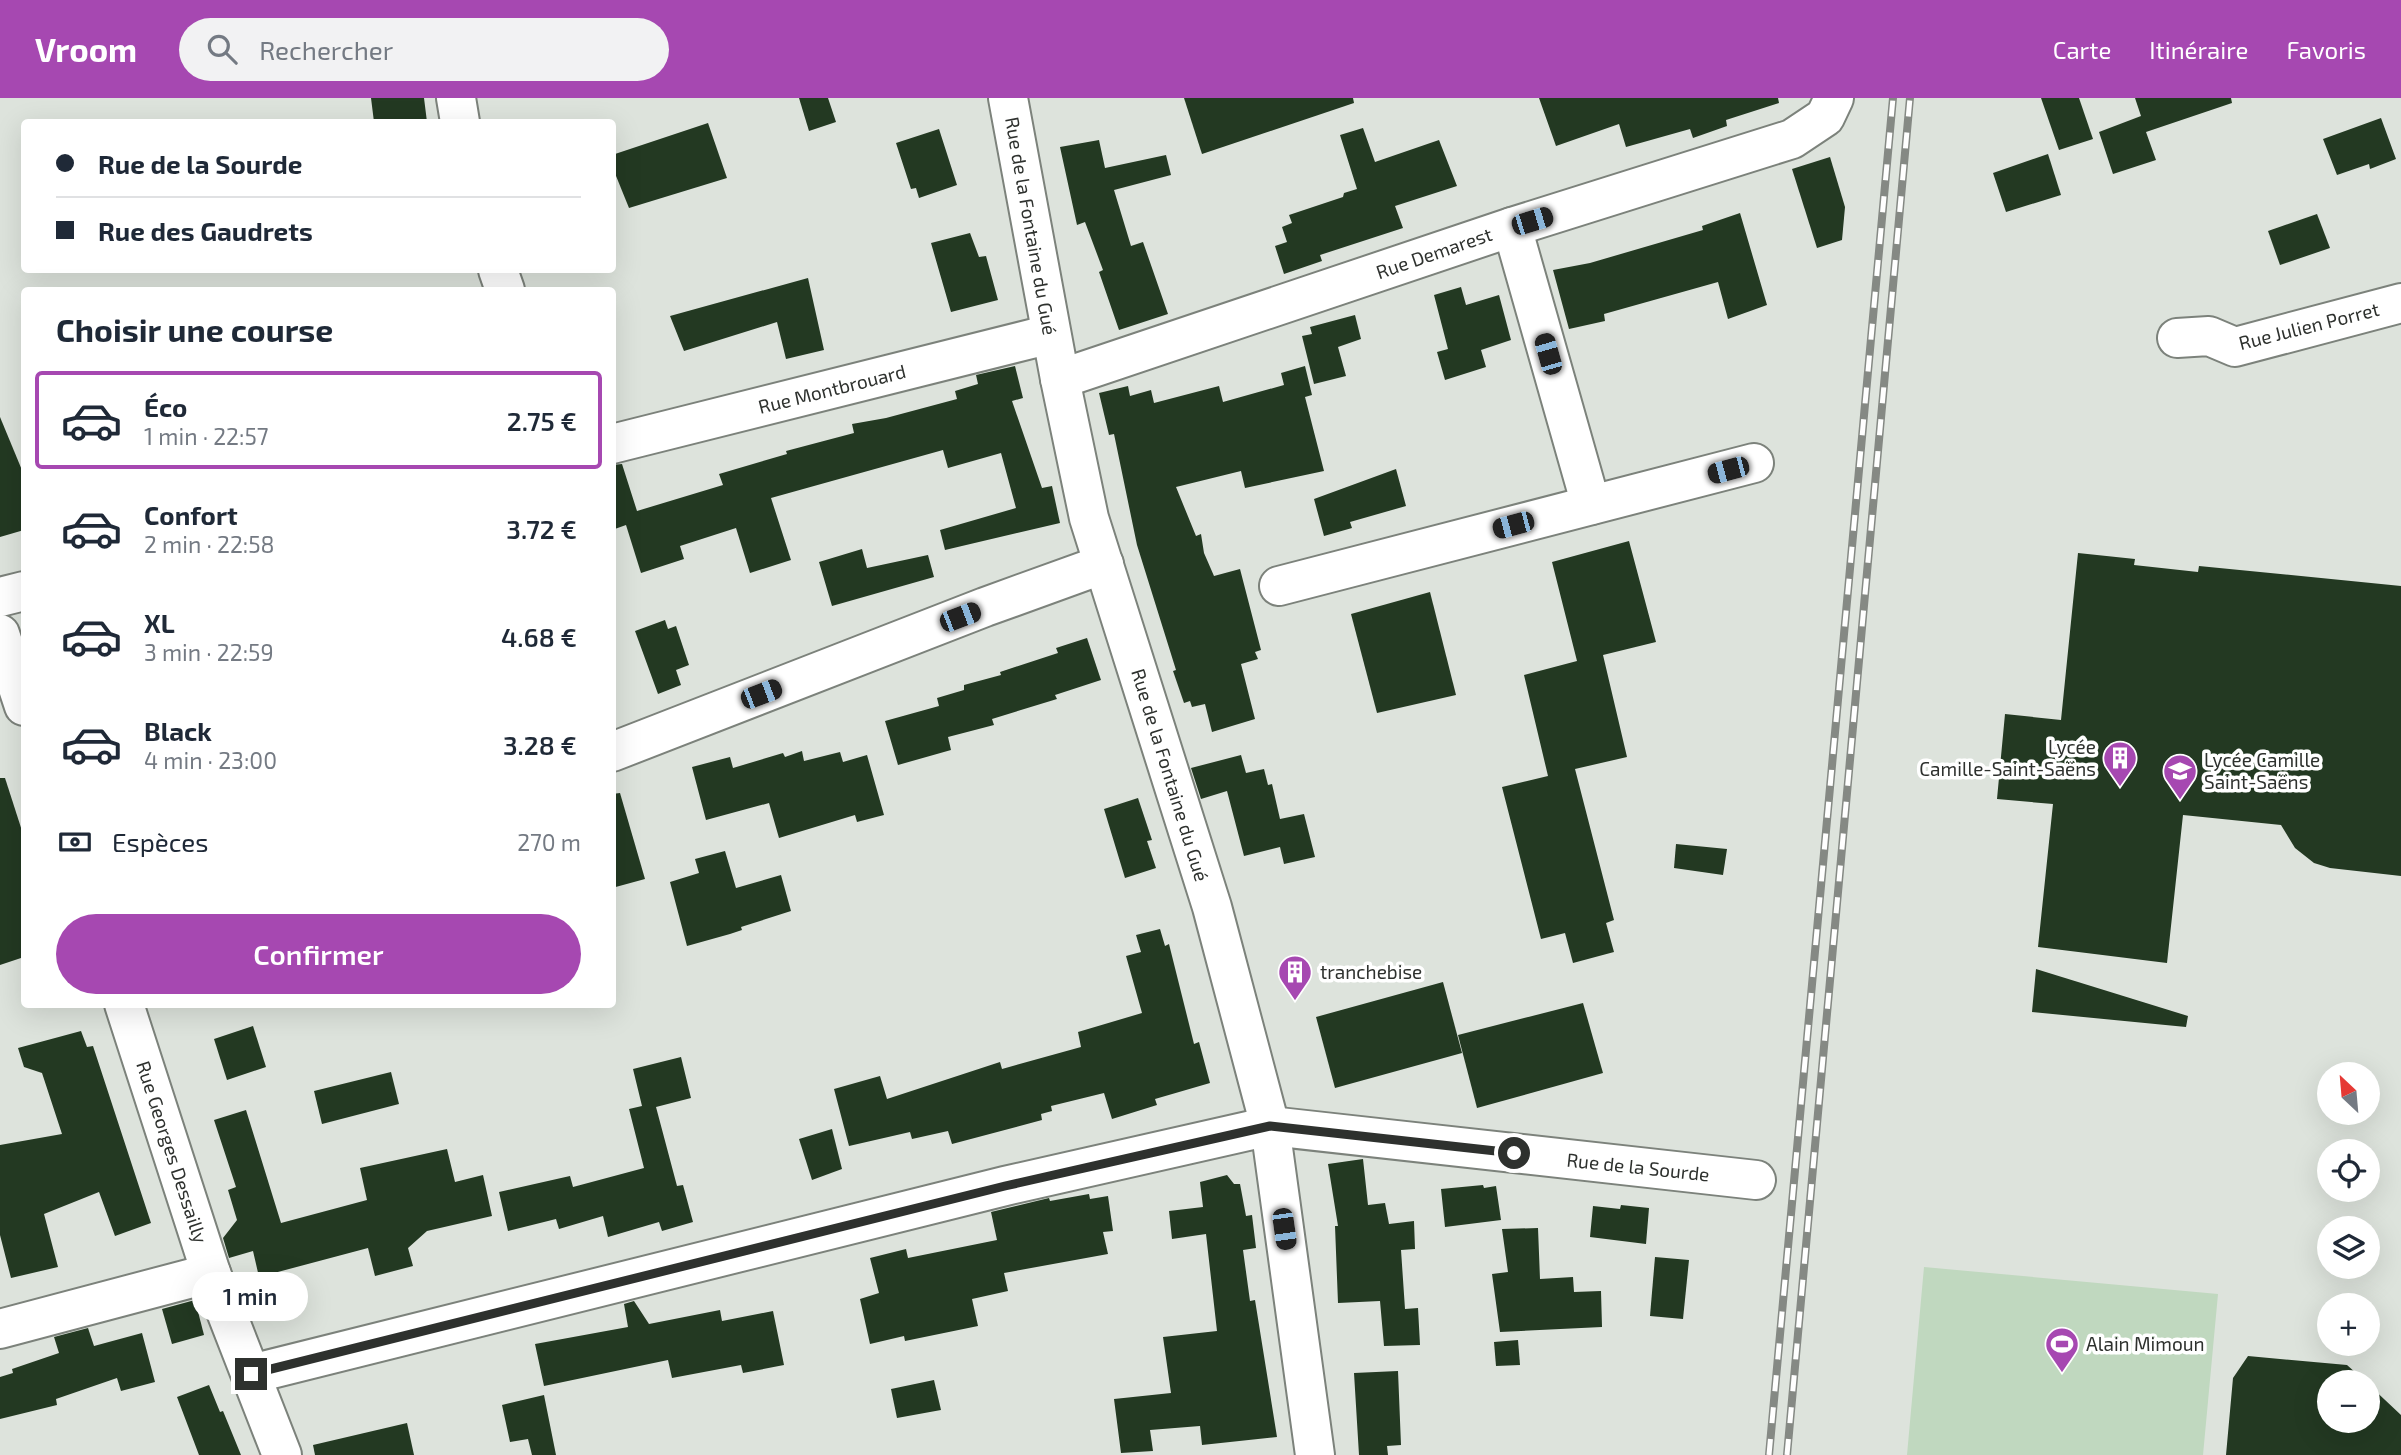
<!DOCTYPE html>
<html lang="fr">
<head>
<meta charset="utf-8">
<style>
  body { margin:0; font-family:"Exo 2",sans-serif; background:#f2f2f3; color:#1f2937; height:100vh; display:flex; flex-direction:column; font-size:26px; white-space:nowrap }
  * { box-sizing:border-box; margin:0 }
  p { font-size:23px; color:#747a83 }
  .icon { flex:none; width:38px; height:38px; fill:none; stroke:currentColor; stroke-width:2; stroke-linecap:round; stroke-linejoin:round }
  .map { position:relative; flex:1; overflow:hidden }
  .side { position:absolute; left:21px; top:189px; width:595px; height:721px; display:flex; flex-direction:column; background:#fff; border-radius:7px; box-shadow:0 7px 28px #0002 }
  .side>* { flex:none }
  .hud { position:absolute; left:21px; top:21px; width:595px; height:154px; border-radius:7px; box-shadow:0 7px 28px #0002; display:grid; align-content:center; height:154px; padding:0 35px; background:#fff }
  .needle { width:46px; rotate:334deg }
  .controls { position:absolute; left:2317px; top:964px; display:grid; gap:14px }
  .controls a { display:grid; place-items:center; width:63px; height:63px; border-radius:50%; background:#fff; box-shadow:0 7px 28px #0002; font-size:35px }
  .end { position:absolute; width:32px; height:32px; margin:-16px; border:9px solid #2e312e; background:#fff; box-shadow:0 0 0 4px #fff }
  .from { border-radius:50% }
  .bubble { position:absolute; height:49px; border-radius:24px; background:#fff; box-shadow:0 7px 28px #0002; font-size:23px; font-weight:600; line-height:49px; text-align:center }
  .car { position:absolute; width:21px; height:42px; margin:-21px -10px; border-radius:9px; box-shadow:0 0 5px 2px #0007; background:linear-gradient(#222 24%,#8ab4d8 0 40%,#222 0 76%,#8ab4d8 0 86%,#222 0) }
  .hud b { display:flex; align-items:center; gap:24px; height:66px; font-size:26px }
  .hud b+b { border-top:2px solid #e0e1e3 }
  .hud i { width:18px; height:18px; background:#1f2937 }
  ul { padding:0; list-style:none }
  li { display:flex; align-items:center; gap:21px; height:98px; margin:0 14px 10px; padding:0 21px; border:4px solid transparent; border-radius:7px }
  li div { flex:1 }
  li b { display:block; font-size:26px }
  li em { font-style:normal; font-weight:600 }
  li.selected { border-color:#a648b1 }
  li>.icon { width:63px; height:63px; stroke-width:1.5 }
  h2 { padding:0 35px; font-size:32px; line-height:84px }
  .pay { display:flex; align-items:center; gap:18px; height:77px; padding:0 35px; font-size:26px }
  .pay p { margin-inline-start:auto }
  .button { display:flex; gap:14px; margin-top:auto; padding:14px 35px }
  .button a { flex:1; height:80px; border-radius:42px; background:#a648b1; color:#fff; font-size:28px; font-weight:600; line-height:80px; text-align:center }
  header { display:flex; align-items:center; gap:42px; box-sizing:border-box; height:98px; padding:0 35px; background:#a648b1; color:#fff }
  header strong { font-size:33px }
  nav { display:flex; gap:38px; margin-inline-start:auto; font-size:24px }
  .search { width:490px; height:63px; background:#f2f2f3; display:flex; align-items:center; gap:18px; box-sizing:border-box; padding:0 24px; border-radius:38px; color:#747a83; font-size:26px }
  .map>svg:first-child { display:block }
</style>
</head>
<body>
<header>
<strong>Vroom</strong>
<div class="search"><svg class="icon" aria-label="search" viewBox="0 0 24 24"><circle cx="10" cy="10" r="6"/><path d="M15 15l6 6"/></svg>Rechercher</div>
<nav><a>Carte</a><a>Itinéraire</a><a>Favoris</a></nav>
</header>
<div class="map">
<svg width="2401" height="1357" viewBox="0 0 2401 1357">
  <rect width="100%" height="100%" fill="#dde3dc"/>
  <!-- green -->
  <polygon fill="#c0d8bf" points="1924,1169 2218,1196 2203,1357 1907,1357"/>
  <!-- building -->
  <g fill="#233922">
    <polygon points="371,0 424,0 427,24 374,24"/>
    <polygon points="799,0 828,0 836,24 809,33"/>
    <polygon points="1184,0 1353,0 1354,5 1202,56"/>
    <polygon points="1539,0 1778,0 1779,5 1726,22 1727,28 1693,40 1690,31 1626,49 1619,26 1556,48"/>
    <polygon points="2041,0 2079,0 2093,41 2059,52"/>
    <polygon points="2135,0 2231,0 2232,5 2146,34 2156,62 2113,76 2099,34 2141,18"/>
    <polygon points="2381,20 2396,61 2370,71 2369,66 2337,77 2323,41"/>
    <polygon points="708,25 727,80 629,110 612,68 612,57"/>
    <polygon points="1363,30 1375,64 1439,42 1457,88 1395,108 1403,130 1320,157 1322,163 1284,176 1275,148 1287,144 1282,129 1292,125 1289,117 1343,99 1344,95 1357,91 1340,37"/>
    <polygon points="939,31 957,87 919,100 916,90 911,91 896,45"/>
    <polygon points="1099,42 1105,70 1166,57 1171,77 1114,92 1131,148 1143,144 1168,216 1119,232 1099,174 1103,172 1085,124 1077,127 1060,49"/>
    <polygon points="2048,56 2061,97 2006,114 1993,75"/>
    <polygon points="1830,59 1845,109 1842,142 1817,150 1792,71"/>
    <polygon points="1740,115 1767,207 1728,221 1718,184 1604,216 1605,223 1569,231 1553,172 1590,165 1703,132 1702,128"/>
    <polygon points="2317,116 2330,150 2280,167 2268,133"/>
    <polygon points="970,135 979,159 986,158 998,202 951,214 931,145"/>
    <polygon points="808,180 824,252 786,261 777,224 684,253 670,218"/>
    <polygon points="1461,189 1466,207 1499,197 1511,242 1481,252 1486,269 1445,282 1437,254 1448,251 1434,197"/>
    <polygon points="1355,217 1361,241 1338,249 1346,278 1314,286 1302,238 1312,236 1310,229"/>
    <polygon points="1015,268 1023,300 1012,303 1042,390 1052,388 1060,425 945,452 940,432 1016,410 1001,355 948,370 943,352 771,400 791,462 750,475 736,430 680,448 684,461 641,475 626,427 612,432 612,367 622,366 637,413 723,387 719,376 787,356 786,353 854,335 852,326 886,320 957,301 955,293 978,286 976,277"/>
    <polygon points="1305,268 1312,297 1305,299 1324,373 1245,390 1241,373 1176,389 1196,438 1201,436 1204,455 1214,478 1240,471 1261,552 1255,554 1258,561 1241,566 1255,621 1212,634 1205,606 1192,609 1190,603 1184,605 1173,573 1176,572 1137,447 1114,336 1109,337 1099,295 1128,288 1130,298 1151,292 1154,305 1219,288 1223,304 1284,287 1281,275"/>
    <polygon points="0,319 24,377 24,432 0,439"/>
    <polygon points="1396,371 1406,408 1350,424 1352,430 1324,438 1314,401"/>
    <polygon points="1629,443 1656,544 1603,557 1627,659 1575,671 1614,822 1606,825 1614,854 1573,865 1565,835 1541,841 1502,689 1548,678 1524,577 1577,563 1552,464"/>
    <polygon points="862,451 867,470 928,457 934,479 832,508 819,464"/>
    <polygon points="2078,455 2135,461 2134,467 2198,474 2199,468 2401,488 2401,778 2330,770 2314,765 2295,750 2281,727 2183,717 2167,865 2038,849 2053,706 1997,701 2005,616 2061,622"/>
    <polygon points="1430,494 1456,597 1377,615 1351,516"/>
    <polygon points="665,522 668,531 676,528 689,567 676,572 681,587 658,596 635,533"/>
    <polygon points="1087,540 1101,582 1055,597 1057,601 992,621 994,627 948,639 951,652 898,667 885,623 939,608 937,600 964,592 964,587 1001,577 1000,574 1058,555 1056,550"/>
    <polygon points="802,653 804,663 840,654 843,664 867,657 884,717 857,724 855,717 779,740 769,705 706,722 692,669 730,659 733,670 783,655 785,659"/>
    <polygon points="1241,657 1246,675 1264,671 1268,687 1272,686 1280,721 1304,716 1315,759 1284,766 1280,749 1244,758 1227,693 1201,701 1191,670"/>
    <polygon points="0,680 5,680 24,739 24,859 0,867"/>
    <polygon points="620,695 645,781 612,790 612,696"/>
    <polygon points="1138,700 1152,742 1147,743 1156,770 1125,780 1104,711"/>
    <polygon points="1676,746 1727,751 1723,777 1674,770"/>
    <polygon points="725,753 736,790 781,777 791,813 741,829 742,832 730,836 687,848 670,784 699,775 695,761"/>
    <polygon points="1160,831 1165,848 1169,846 1194,946 1199,944 1210,985 1155,1001 1157,1007 1112,1021 1104,995 1051,1008 1052,1013 1041,1016 1042,1022 952,1046 948,1033 912,1041 910,1034 849,1048 834,991 880,978 887,1001 1000,964 1002,971 1081,949 1078,934 1142,915 1126,858 1141,854 1136,837"/>
    <polygon points="2036,871 2188,918 2186,929 2032,914"/>
    <polygon points="1443,884 1462,955 1335,990 1316,919"/>
    <polygon points="1583,905 1603,975 1477,1010 1458,937"/>
    <polygon points="253,928 266,969 227,982 214,941"/>
    <polygon points="81,933 87,949 93,948 151,1125 115,1138 99,1094 44,1116 58,1169 11,1180 0,1137 0,1047 62,1036 42,975 24,969 18,950"/>
    <polygon points="681,959 691,1000 656,1009 677,1088 683,1087 693,1124 662,1133 659,1124 608,1139 603,1118 559,1131 556,1121 508,1133 499,1094 570,1078 573,1089 644,1070 629,1011 642,1008 633,971"/>
    <polygon points="391,974 399,1006 322,1026 314,993"/>
    <polygon points="246,1012 281,1125 367,1102 360,1070 447,1051 455,1084 483,1077 492,1118 427,1133 408,1150 413,1168 375,1178 368,1150 259,1179 253,1153 229,1160 223,1140 237,1122 228,1092 236,1089 214,1022"/>
    <polygon points="832,1031 842,1071 812,1082 799,1041"/>
    <polygon points="1363,1061 1368,1107 1385,1105 1389,1126 1414,1123 1415,1151 1401,1152 1405,1211 1418,1210 1420,1247 1384,1248 1380,1203 1338,1205 1335,1128 1338,1128 1328,1066"/>
    <polygon points="1227,1077 1234,1086 1240,1086 1246,1118 1252,1117 1256,1150 1243,1152 1250,1203 1255,1202 1277,1339 1202,1347 1200,1328 1150,1332 1153,1353 1121,1355 1114,1301 1171,1295 1163,1239 1217,1233 1206,1136 1172,1141 1169,1113 1203,1109 1200,1084"/>
    <polygon points="1483,1087 1484,1090 1496,1088 1501,1122 1445,1129 1441,1091"/>
    <polygon points="1089,1096 1090,1101 1108,1098 1113,1133 1103,1134 1108,1156 1004,1175 1008,1193 972,1201 978,1228 905,1243 904,1238 870,1246 860,1201 879,1195 870,1160 906,1151 908,1160 997,1142 991,1114 1049,1100 1050,1103"/>
    <polygon points="1621,1107 1649,1110 1646,1146 1590,1139 1593,1108 1620,1111"/>
    <polygon points="1538,1130 1540,1181 1573,1179 1574,1194 1601,1193 1602,1229 1500,1234 1492,1176 1508,1174 1502,1131"/>
    <polygon points="1655,1159 1689,1162 1683,1221 1650,1218"/>
    <polygon points="195,1202 204,1237 172,1246 162,1211"/>
    <polygon points="634,1203 649,1226 720,1212 722,1223 773,1213 784,1267 743,1275 741,1267 672,1280 668,1262 544,1288 535,1246 628,1229 624,1206"/>
    <polygon points="88,1230 94,1248 142,1235 155,1284 121,1293 117,1280 56,1301 57,1307 0,1321 0,1279 13,1275 12,1271 59,1255 54,1239"/>
    <polygon points="1518,1242 1520,1267 1496,1268 1494,1244"/>
    <polygon points="2248,1258 2347,1267 2366,1284 2329,1284 2329,1323 2368,1323 2368,1286 2401,1317 2401,1357 2226,1357 2233,1280"/>
    <polygon points="1398,1273 1401,1347 1387,1348 1388,1357 1359,1357 1354,1275"/>
    <polygon points="934,1282 941,1312 897,1320 891,1291"/>
    <polygon points="209,1287 220,1314 223,1313 241,1357 199,1357 177,1299"/>
    <polygon points="544,1297 556,1357 532,1357 528,1341 510,1344 502,1307"/>
    <polygon points="407,1325 414,1357 315,1357 313,1347"/>
  </g>
  <g fill="none" stroke-linecap="round" stroke-linejoin="round">
    <!-- minor casing -->
    <g stroke="#7c827b" stroke-width="42">
      <g id="minor">
        <polyline points="456,0 460,24"/>
        <polyline points="1008,0 1060,281 1089,420 1212,809 1270,1028 1315,1357"/>
        <polyline points="1512,129 1591,407"/>
        <polyline points="498,172 505,192"/>
        <polyline points="2177,240 2209,238 2235,249 2401,205"/>
        <polyline points="1060,281 1512,129 1792,41 1825,19 1834,0"/>
        <polyline points="612,346 1051,236"/>
        <polyline points="1279,488 1754,365"/>
        <polyline points="0,499 24,493"/>
        <polyline points="0,536 24,608"/>
        <polyline points="612,654 985,509 1104,466"/>
        <polyline points="124,906 211,1175 282,1357"/>
        <polyline points="0,1231 211,1175"/>
        <polyline points="251,1276 1005,1088 1270,1028 1756,1082"/>
      </g>
    </g>
    <!-- minor -->
    <use href="#minor" stroke="#fff" stroke-width="38"/>
    <!-- rail casing -->
    <g stroke="#858984" stroke-width="8">
      <g id="rail">
        <polyline points="1769,1357 1893,0"/>
        <polyline points="1787,1357 1910,0"/>
      </g>
    </g>
    <!-- rail -->
    <use href="#rail" stroke="#fff" stroke-width="5" stroke-dasharray="16" stroke-linecap="butt"/>
  </g>
  <g fill="none" stroke-linecap="round" stroke-linejoin="round">
    <!-- route -->
    <polyline stroke="#2e312e" stroke-width="9" points="251,1276 1005,1088 1270,1028 1514,1055"/>
  </g>
  <!-- icons -->
  <defs>
    <g id="building-pin" transform="scale(1.75)"><path d="M0 17L-7.5 6A9.5 9.5 0 1 1 7.5 6Z" fill="#a648b1" stroke="#fff"/><path d="M-4-6H4V6H1V3H-1V6H-4ZM-2.5-4.3h1.7v1.8h-1.7ZM.8-4.3h1.7v1.8H.8ZM-2.5-1h1.7V.8h-1.7ZM.8-1h1.7V.8H.8Z" fill="#fff"/></g>
    <g id="school-pin" transform="scale(1.75)"><path d="M0 17L-7.5 6A9.5 9.5 0 1 1 7.5 6Z" fill="#a648b1" stroke="#fff"/><path d="M0-5L7-2L0 1L-7-2ZM-4 1L0 2.5L4 1V4Q0 6-4 4Z" fill="#fff"/></g>
    <g id="stadium-pin" transform="scale(1.75)"><path d="M0 17L-7.5 6A9.5 9.5 0 1 1 7.5 6Z" fill="#a648b1" stroke="#fff"/><path d="M0-5a6.5 5 0 1 0 0 10a6.5 5 0 1 0 0-10ZM-3.5-1.8h7v3.6h-7Z" fill="#fff"/></g>
  </defs>
  <g fill-rule="evenodd">
    <use href="#building-pin" x="2120" y="660"/>
    <use href="#school-pin" x="2180" y="673"/>
    <use href="#building-pin" x="1295" y="874"/>
    <use href="#stadium-pin" x="2062" y="1246"/>
  </g>
  <g text-anchor="middle" stroke-width="7" stroke-linejoin="round" paint-order="stroke">
    <!-- street labels -->
    <g font-size="19" fill="#2e312e" stroke="#fff">
      <text transform="translate(1031 128) rotate(80)" y="7">Rue de la Fontaine du Gué</text>
      <text transform="translate(1434 155) rotate(-19)" y="7">Rue Demarest</text>
      <text transform="translate(2309 228) rotate(-14)" y="7">Rue Julien Porret</text>
      <text transform="translate(832 291) rotate(-14)" y="7">Rue Montbrouard</text>
      <text transform="translate(1170 677) rotate(73)" y="7">Rue de la Fontaine du Gué</text>
      <text transform="translate(172 1054) rotate(72)" y="7">Rue Georges Dessailly</text>
      <text transform="translate(1638 1069) rotate(6)" y="7">Rue de la Sourde</text>
    </g>
    <!-- poi labels -->
    <g font-size="19" fill="#2e312e" stroke="#fff" text-anchor="start">
      <text x="2096" y="656" text-anchor="end">Lycée<tspan x="2096" dy="22">Camille-Saint-Saëns</tspan></text>
      <text x="2204" y="669">Lycée Camille<tspan x="2204" dy="22">Saint-Saëns</tspan></text>
      <text x="1320" y="881">tranchebise</text>
      <text x="2086" y="1253">Alain Mimoun</text>
    </g>
  </g>
</svg>
<div class="controls">
<a><svg class="needle" viewBox="-14 -14 28 28"><path d="M0-13l5 13h-10z" fill="#e53935"/><path d="M0 13l5-13h-10z" fill="#747a83"/></svg></a>
<a><svg class="icon" aria-label="locate" viewBox="0 0 24 24"><circle cx="12" cy="12" r="6"/><path d="M12 2v4M12 18v4M2 12h4M18 12h4"/></svg></a>
<a><svg class="icon" aria-label="layers" viewBox="0 0 24 24"><path d="M12 4l9 5-9 5-9-5zM3 14l9 5 9-5"/></svg></a>
<a>+</a>
<a>−</a>
</div>
<i class="end from" style="left:1514px;top:1055px"></i>
<i class="end" style="left:251px;top:1276px"></i>
<div class="bubble" style="left:192px;top:1174px;width:116px">1 min</div>
<i class="car" style="left:1532px;top:123px;rotate:73deg"></i>
<i class="car" style="left:1548px;top:256px;rotate:344deg"></i>
<i class="car" style="left:1728px;top:372px;rotate:255deg"></i>
<i class="car" style="left:1513px;top:427px;rotate:255deg"></i>
<i class="car" style="left:960px;top:519px;rotate:69deg"></i>
<i class="car" style="left:761px;top:596px;rotate:69deg"></i>
<i class="car" style="left:1284px;top:1131px;rotate:172deg"></i>
<div class="hud">
<b><i class="from"></i>Rue de la Sourde</b>
<b><i></i>Rue des Gaudrets</b>
</div>
<section class="side">
<h2>Choisir une course</h2>
<ul>
<li class="selected"><svg class="icon" aria-label="car" viewBox="0 0 24 24"><path d="M5 17H2v-5l4-1 3-4h7l3 4 3 1v5h-3M9 17h6M6 11h13"/><circle cx="7" cy="17" r="2"/><circle cx="17" cy="17" r="2"/></svg><div><b>Éco</b><p>1 min · 22:57</p></div><em>2.75 €</em></li>
<li><svg class="icon" aria-label="car" viewBox="0 0 24 24"><path d="M5 17H2v-5l4-1 3-4h7l3 4 3 1v5h-3M9 17h6M6 11h13"/><circle cx="7" cy="17" r="2"/><circle cx="17" cy="17" r="2"/></svg><div><b>Confort</b><p>2 min · 22:58</p></div><em>3.72 €</em></li>
<li><svg class="icon" aria-label="car" viewBox="0 0 24 24"><path d="M5 17H2v-5l4-1 3-4h7l3 4 3 1v5h-3M9 17h6M6 11h13"/><circle cx="7" cy="17" r="2"/><circle cx="17" cy="17" r="2"/></svg><div><b>XL</b><p>3 min · 22:59</p></div><em>4.68 €</em></li>
<li><svg class="icon" aria-label="car" viewBox="0 0 24 24"><path d="M5 17H2v-5l4-1 3-4h7l3 4 3 1v5h-3M9 17h6M6 11h13"/><circle cx="7" cy="17" r="2"/><circle cx="17" cy="17" r="2"/></svg><div><b>Black</b><p>4 min · 23:00</p></div><em>3.28 €</em></li>
</ul>
<div class="pay"><svg class="icon" aria-label="cash" viewBox="0 0 24 24"><path d="M3 7h18v10H3z"/><circle cx="12" cy="12" r="2"/></svg>Espèces<p>270 m</p></div>
<div class="button"><a>Confirmer</a></div>
</section>
</div>
</body>
</html>
